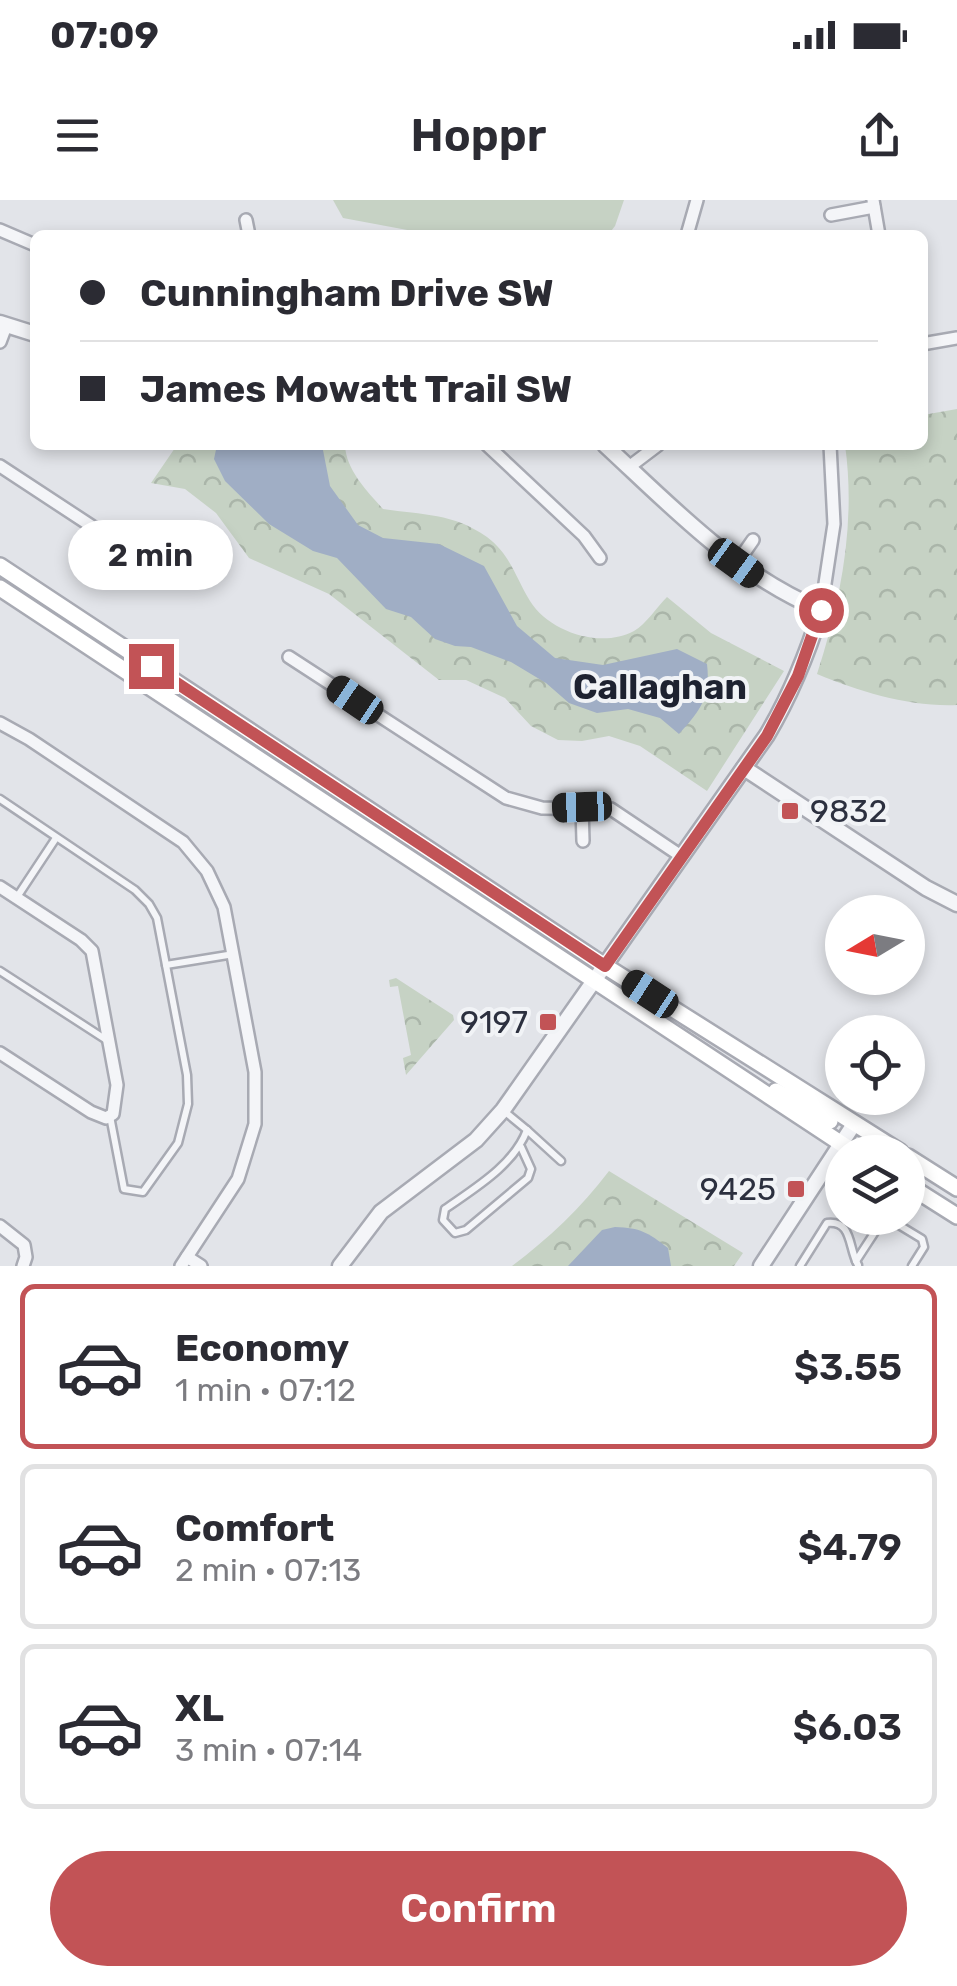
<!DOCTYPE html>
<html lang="en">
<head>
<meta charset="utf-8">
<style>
  body { margin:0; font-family:Rubik,sans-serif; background:#f7f7f7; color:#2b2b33; height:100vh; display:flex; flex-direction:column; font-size:38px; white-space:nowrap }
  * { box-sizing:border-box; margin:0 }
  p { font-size:32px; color:#7c7c81 }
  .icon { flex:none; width:55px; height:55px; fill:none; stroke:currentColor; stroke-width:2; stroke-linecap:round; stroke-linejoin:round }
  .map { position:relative; height:1066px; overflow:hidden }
  .details { display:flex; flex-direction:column; background:#fff; flex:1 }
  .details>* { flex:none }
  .guide { position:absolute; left:30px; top:30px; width:898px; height:220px; border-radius:15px; box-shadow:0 5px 15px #0003; display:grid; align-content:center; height:220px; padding:0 50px; background:#fff }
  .needle { width:65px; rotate:260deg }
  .buttons { position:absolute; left:825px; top:695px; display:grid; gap:20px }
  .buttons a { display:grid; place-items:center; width:100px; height:100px; border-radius:50%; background:#fff; box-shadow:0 5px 15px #0003; font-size:50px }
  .end { position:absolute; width:45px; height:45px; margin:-22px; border:12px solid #c25356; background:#fff; box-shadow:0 0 0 5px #fff }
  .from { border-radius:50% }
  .bubble { position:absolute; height:70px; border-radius:35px; background:#fff; box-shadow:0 5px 15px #0003; font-size:32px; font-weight:600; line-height:70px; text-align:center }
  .car { position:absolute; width:30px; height:60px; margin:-30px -15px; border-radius:12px; box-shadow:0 0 8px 2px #0007; background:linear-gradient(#222 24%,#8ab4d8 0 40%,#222 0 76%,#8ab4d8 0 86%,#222 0) }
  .guide b { display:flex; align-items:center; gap:35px; height:95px; font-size:38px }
  .guide b+b { border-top:2px solid #e1e1e2 }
  .guide i { width:25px; height:25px; background:#2b2b33 }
  ul { padding:18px 0 0; list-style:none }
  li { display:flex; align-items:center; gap:30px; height:165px; margin:0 20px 15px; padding:0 30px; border:5px solid #e1e1e2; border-radius:15px }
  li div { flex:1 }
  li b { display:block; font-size:38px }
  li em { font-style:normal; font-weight:600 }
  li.selected { border-color:#c25356 }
  li>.icon { width:90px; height:90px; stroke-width:1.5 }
  .action { display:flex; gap:20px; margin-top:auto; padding:20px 50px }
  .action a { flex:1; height:115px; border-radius:60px; background:#c25356; color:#fff; font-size:40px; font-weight:600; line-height:115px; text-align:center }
  .status { display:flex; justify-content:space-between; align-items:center; height:70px; padding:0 50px; background:#fff; direction:ltr }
  .status svg { height:28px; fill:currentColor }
  header { display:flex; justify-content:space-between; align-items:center; height:130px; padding:0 50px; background:#fff; font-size:45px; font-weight:600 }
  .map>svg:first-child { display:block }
</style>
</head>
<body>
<div class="status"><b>07:09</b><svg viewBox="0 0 49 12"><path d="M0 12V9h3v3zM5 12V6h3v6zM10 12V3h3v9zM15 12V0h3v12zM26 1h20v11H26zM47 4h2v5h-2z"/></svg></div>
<header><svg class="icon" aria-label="menu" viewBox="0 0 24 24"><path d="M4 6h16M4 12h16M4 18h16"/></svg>Hoppr<svg class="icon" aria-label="share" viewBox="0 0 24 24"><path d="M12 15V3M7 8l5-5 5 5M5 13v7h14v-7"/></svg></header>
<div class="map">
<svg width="957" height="1066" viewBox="0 0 957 1066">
  <defs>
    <pattern id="park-crowns" width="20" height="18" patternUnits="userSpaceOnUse" patternTransform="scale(2.5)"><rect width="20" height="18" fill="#c6d2c4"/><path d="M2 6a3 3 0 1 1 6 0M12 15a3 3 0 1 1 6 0" fill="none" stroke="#aab5a9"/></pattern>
  </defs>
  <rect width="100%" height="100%" fill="#e2e4e9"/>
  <!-- green -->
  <polygon fill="#c6d2c4" points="333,0 624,0 615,26 608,35 434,35 343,18"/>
  <!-- park -->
  <g fill="url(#park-crowns)">
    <path d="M957,209V505C909,507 861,492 817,474C841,400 856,323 845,245H922L923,215Z"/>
    <path d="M177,245H345C346,270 367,291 383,309C423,315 453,313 487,337C510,354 516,378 530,401C549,432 601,449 634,431C646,424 657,407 667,397L711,433L784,471L707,591L640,546L609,536L582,541L558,540L531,526L505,498L466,480H439L329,394L249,358L216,313L185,289L151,283Z"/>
    <polygon points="396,778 453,815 454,820 406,875 403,858 411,855 398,786 390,787 389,780"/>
    <path d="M609,971L743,1053L734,1066H512C549,1038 581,1008 609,971Z"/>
  </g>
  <!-- water -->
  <g fill="#a0aec5">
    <path d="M217,245H322L330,286L358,325L383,338L439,344L484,366L517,426L555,458L603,465L677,449L707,464C711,497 700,511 679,534L660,518L628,509L597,513L569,503L546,483L511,462L471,447L455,446L435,439L411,417L386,409L337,358L313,351L269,324L225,281L214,259Z"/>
    <path d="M615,1027C641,1028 647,1032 668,1048L671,1066H568L602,1030Z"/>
  </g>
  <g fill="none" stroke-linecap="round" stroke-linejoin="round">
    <!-- service casing -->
    <g stroke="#a8aab3" stroke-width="11">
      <g id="service">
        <polyline points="0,599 135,690 149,704 157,718 187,875 188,904 178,943 143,992 124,989 110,916"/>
        <polyline points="17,697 56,638"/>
        <polyline points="166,765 234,754"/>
        <polyline points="0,771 108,841"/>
        <path d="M504,911L527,930C514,965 475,988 445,1009L443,1020L455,1033L466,1030L528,978L531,969L521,947"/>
        <polyline points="527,930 561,961"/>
        <polyline points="856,1061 882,1021 889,1019 922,1039 924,1047 912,1066"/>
        <path d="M800,1066L827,1023C853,1020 848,1048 858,1065"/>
      </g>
    </g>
    <!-- minor casing -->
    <g stroke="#a8aab3" stroke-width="16">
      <g id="minor">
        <polyline points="873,0 879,35"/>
        <polyline points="831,15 874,7"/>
        <polyline points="246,20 249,35"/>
        <polyline points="0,30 35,45"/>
        <polyline points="687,35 697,0"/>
        <polyline points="0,142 6,126"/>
        <polyline points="922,144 957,138"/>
        <polyline points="487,245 584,336 600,358"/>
        <polyline points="0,266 134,354 166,366"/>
        <polyline points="629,267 658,245"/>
        <polyline points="737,363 753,340"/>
        <polyline points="821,410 834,324 830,245"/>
        <polyline points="289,457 506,598 542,608 611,609 681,656"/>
        <polyline points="0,523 29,539 183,642 207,671 224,707 255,872 255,924 238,979 181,1066"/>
        <polyline points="582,607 583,641"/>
        <polyline points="0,687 81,740 92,751 117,885 113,914 106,918 91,912 0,853"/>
        <polyline points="0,1026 24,1045 26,1057 23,1066"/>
        <polyline points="187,1057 201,1066"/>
      </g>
    </g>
    <!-- tertiary casing -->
    <g stroke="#a8aab3" stroke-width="19">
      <g id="tertiary">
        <polyline points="0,123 35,134"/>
        <polyline points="744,568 926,688 957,704"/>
        <path d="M340,1066L381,1012L476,940L503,910L767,535C790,496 807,455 821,410C735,374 672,307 605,245"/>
        <polyline points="761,1066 854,924"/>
      </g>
    </g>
    <!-- secondary casing -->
    <g stroke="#a8aab3" stroke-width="20">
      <g id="secondary">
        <polyline points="0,366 605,766 900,952"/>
        <polyline points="0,388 854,952"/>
        <polyline points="776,891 830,921"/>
        <polyline points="908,957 957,988"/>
        <polyline points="908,985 957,1016"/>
      </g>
    </g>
    <!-- service -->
    <use href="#service" stroke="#f4f5f8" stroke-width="6"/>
    <!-- minor -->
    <use href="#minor" stroke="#f4f5f8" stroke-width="11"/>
    <!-- tertiary -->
    <use href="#tertiary" stroke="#f4f5f8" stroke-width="14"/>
    <!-- secondary -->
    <use href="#secondary" stroke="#fff" stroke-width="15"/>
  </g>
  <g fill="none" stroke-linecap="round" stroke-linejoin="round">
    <!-- route -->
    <polyline stroke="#c25356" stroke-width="12" points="151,466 605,766 767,536 798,476 821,410"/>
  </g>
  <!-- markers -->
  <g fill="#c25356" stroke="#f1f3f6" stroke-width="4">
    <rect x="780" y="601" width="20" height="20" rx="5"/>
    <rect x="538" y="812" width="20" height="20" rx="5"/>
    <rect x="786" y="979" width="20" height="20" rx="5"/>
  </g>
  <g text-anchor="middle" stroke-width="8" stroke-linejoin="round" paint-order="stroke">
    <!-- poi labels -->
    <g font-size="32" fill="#2c303f" stroke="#f1f3f6" text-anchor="end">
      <text x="810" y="622" text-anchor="start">9832</text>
      <text x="528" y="833">9197</text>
      <text x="776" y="1000">9425</text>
    </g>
    <!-- neighbourhood labels -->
    <g font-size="35" font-weight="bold" fill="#1e2230" stroke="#f1f3f6">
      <text x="660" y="499">Callaghan</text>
    </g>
  </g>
</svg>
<div class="buttons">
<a><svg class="needle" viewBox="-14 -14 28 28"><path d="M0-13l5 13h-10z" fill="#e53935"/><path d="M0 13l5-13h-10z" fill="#7c7c81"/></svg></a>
<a><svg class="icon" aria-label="locate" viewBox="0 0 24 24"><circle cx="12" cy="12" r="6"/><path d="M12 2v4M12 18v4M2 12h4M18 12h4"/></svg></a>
<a><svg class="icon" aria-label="layers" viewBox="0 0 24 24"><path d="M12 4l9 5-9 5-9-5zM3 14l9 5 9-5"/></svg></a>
</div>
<i class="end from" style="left:821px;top:410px"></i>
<i class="end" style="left:151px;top:466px"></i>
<div class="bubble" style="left:68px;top:320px;width:165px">2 min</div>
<i class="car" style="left:736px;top:363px;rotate:126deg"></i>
<i class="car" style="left:355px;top:500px;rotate:304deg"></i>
<i class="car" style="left:582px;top:607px;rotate:268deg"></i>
<i class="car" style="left:650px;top:794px;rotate:303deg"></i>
<div class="guide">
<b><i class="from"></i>Cunningham Drive SW</b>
<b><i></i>James Mowatt Trail SW</b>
</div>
</div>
<section class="details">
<ul>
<li class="selected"><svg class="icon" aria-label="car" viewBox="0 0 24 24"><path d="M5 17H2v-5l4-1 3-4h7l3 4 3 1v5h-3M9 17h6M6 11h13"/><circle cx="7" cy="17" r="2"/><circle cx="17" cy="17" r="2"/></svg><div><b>Economy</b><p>1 min · 07:12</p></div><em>$3.55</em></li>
<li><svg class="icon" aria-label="car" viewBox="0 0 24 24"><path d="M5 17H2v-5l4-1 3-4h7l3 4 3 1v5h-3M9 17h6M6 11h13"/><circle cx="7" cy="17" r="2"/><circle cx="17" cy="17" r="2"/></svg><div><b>Comfort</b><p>2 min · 07:13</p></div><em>$4.79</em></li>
<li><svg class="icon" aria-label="car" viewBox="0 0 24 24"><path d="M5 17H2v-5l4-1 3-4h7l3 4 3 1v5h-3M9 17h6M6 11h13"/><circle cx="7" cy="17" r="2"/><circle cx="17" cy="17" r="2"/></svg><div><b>XL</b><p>3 min · 07:14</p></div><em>$6.03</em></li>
</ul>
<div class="action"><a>Confirm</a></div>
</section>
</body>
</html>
